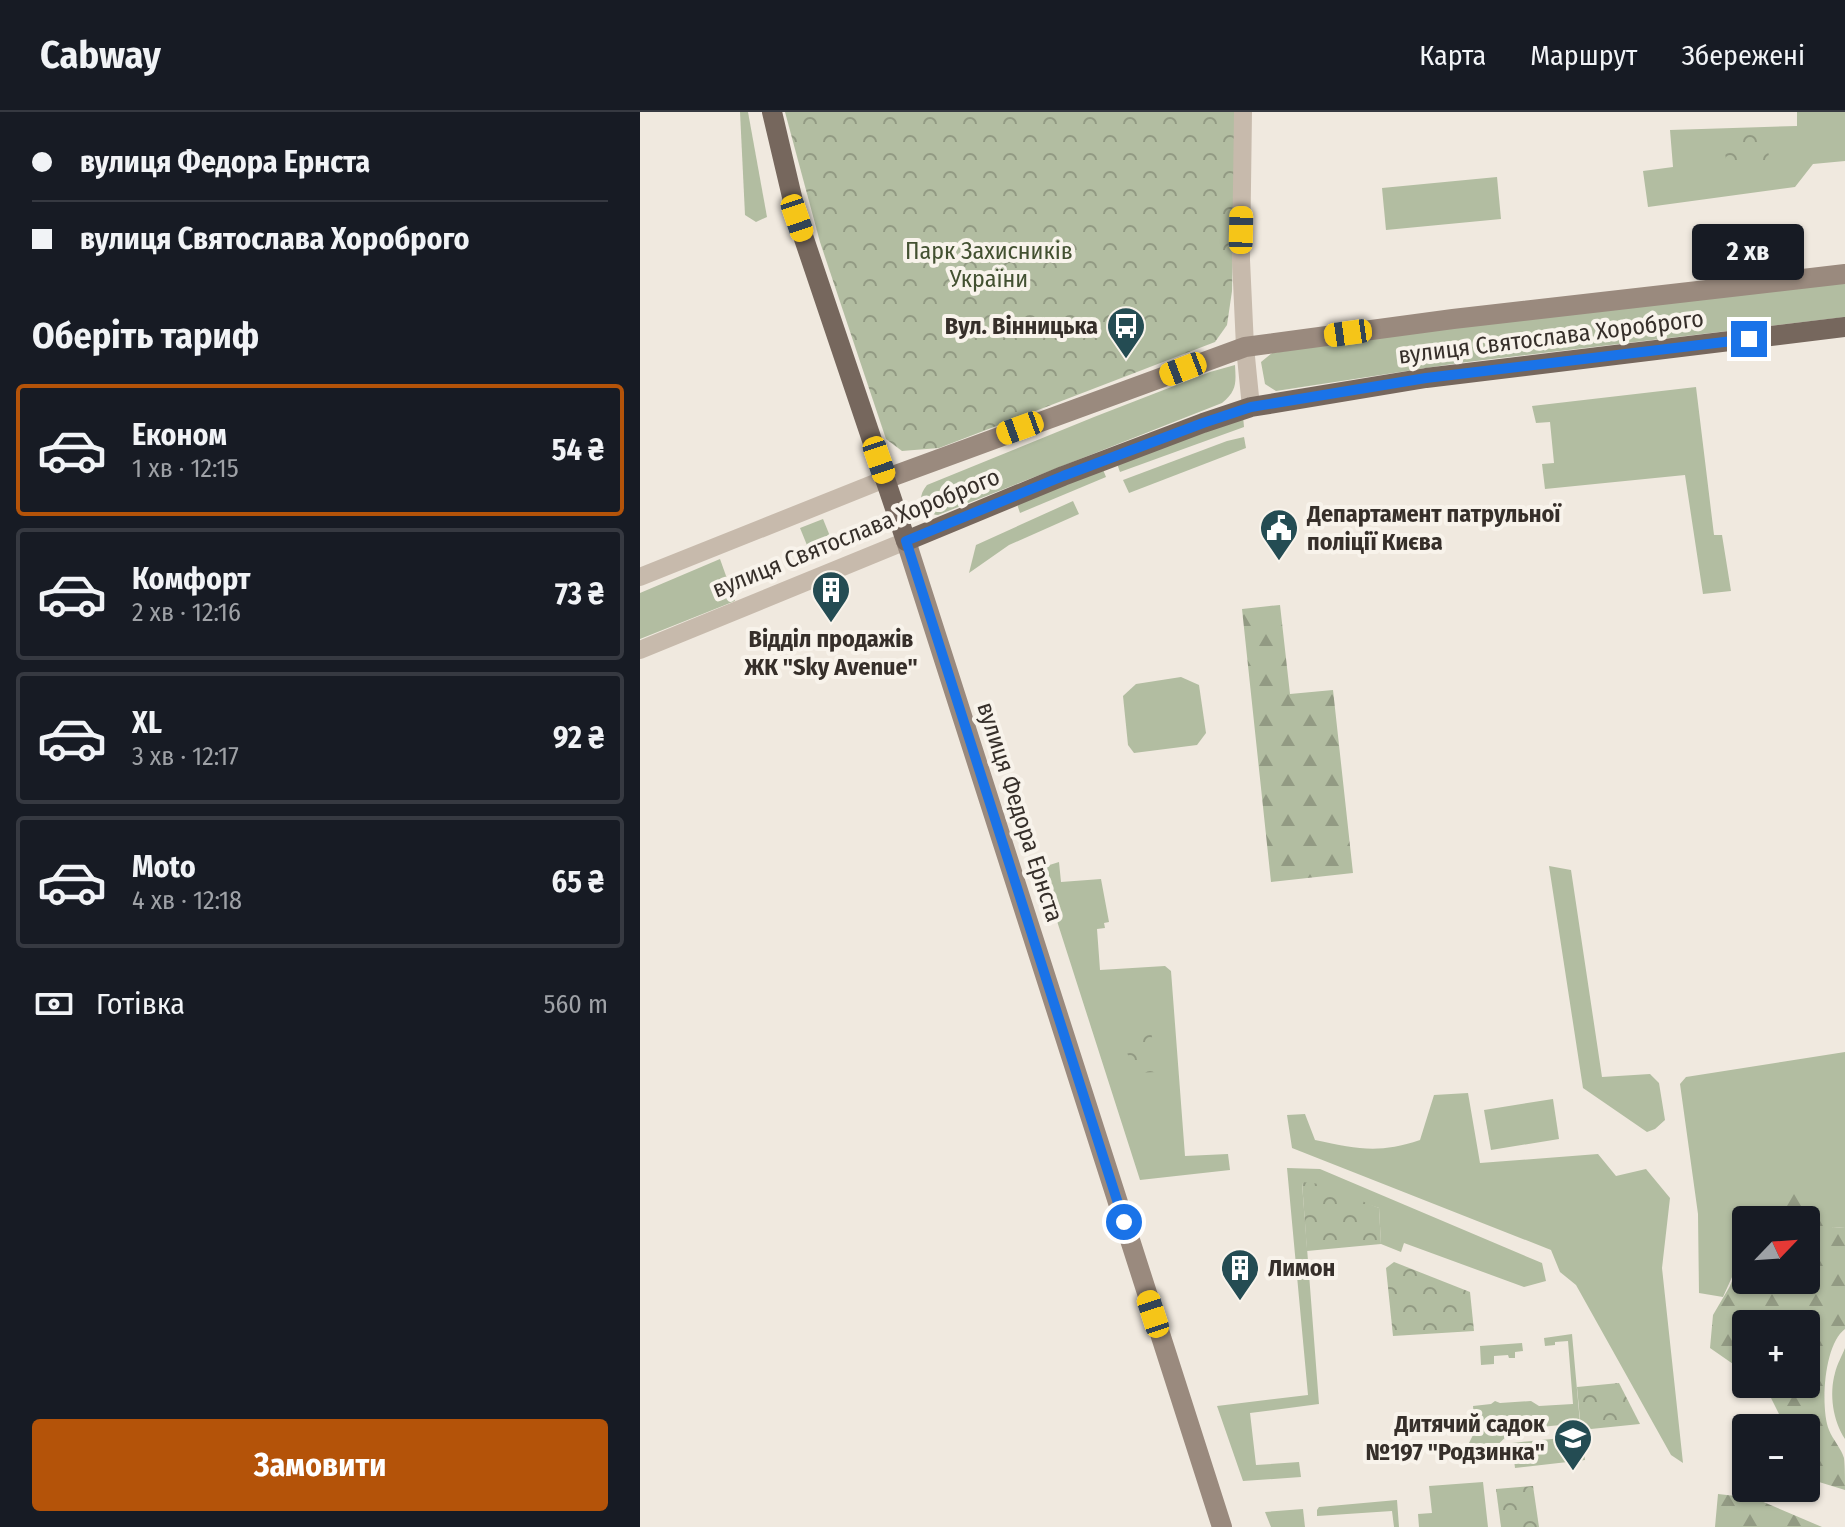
<!DOCTYPE html>
<html lang="uk">
<head>
<meta charset="utf-8">
<style>
  body { margin:0; font-family:"Fira Sans Condensed",sans-serif; background:#242831; color:#f1f3f6; height:100vh; display:flex; flex-direction:column; font-size:30px; white-space:nowrap }
  * { box-sizing:border-box; margin:0 }
  p { font-size:26px; color:#9ea1a6 }
  .icon { flex:none; width:44px; height:44px; fill:none; stroke:currentColor; stroke-width:2; stroke-linecap:round; stroke-linejoin:round }
  .map { position:relative; flex:1; overflow:hidden }
  .drawer { display:flex; flex-direction:column; background:#171b24; width:640px }
  .drawer>* { flex:none }
  .banner { display:grid; align-content:center; height:176px; padding:0 32px; background:#171b24 }
  .needle { width:52px; rotate:65deg }
  .controls { position:absolute; left:1092px; top:1094px; display:grid; gap:16px }
  .controls a { display:grid; place-items:center; width:88px; height:88px; border-radius:8px; background:#171b24; box-shadow:0 2px 6px #0004; font-size:40px }
  .end { position:absolute; width:36px; height:36px; margin:-18px; border:10px solid #1a73e8; background:#fff; box-shadow:0 0 0 4px #fff }
  .from { border-radius:50% }
  .bubble { position:absolute; height:56px; border-radius:8px; background:#171b24; box-shadow:0 2px 6px #0004; font-size:26px; font-weight:700; line-height:56px; text-align:center }
  .car { position:absolute; width:24px; height:48px; margin:-24px -12px; border-radius:10px; box-shadow:0 0 6px 2px #0007; background:linear-gradient(#f5c518 24%,#345 0 40%,#f5c518 0 76%,#345 0 86%,#f5c518 0) }
  .banner b { display:flex; align-items:center; gap:28px; height:76px; font-size:30px }
  .banner b+b { border-top:2px solid #363941 }
  .banner i { width:20px; height:20px; background:#f1f3f6 }
  ul { padding:0; list-style:none }
  li { display:flex; align-items:center; gap:24px; height:132px; margin:0 16px 12px; padding:0 16px; border:4px solid #363941; border-radius:8px }
  li div { flex:1 }
  li b { display:block; font-size:30px }
  li em { font-style:normal; font-weight:700 }
  li.current { border-color:#b45309 }
  li>.icon { width:72px; height:72px; stroke-width:1.5 }
  h2 { padding:0 32px; font-size:36px; line-height:96px }
  .pay { display:flex; align-items:center; gap:20px; height:88px; padding:0 32px; font-size:30px }
  .pay p { margin-inline-start:auto }
  .primary-button { display:flex; gap:16px; margin-top:auto; padding:16px 32px }
  .primary-button a { flex:1; height:92px; border-radius:8px; background:#b45309; color:#fff; font-size:32px; font-weight:700; line-height:92px; text-align:center }
  header { display:flex; align-items:center; gap:48px; box-sizing:border-box; height:112px; padding:0 40px; background:#171b24; border-bottom:2px solid #363941 }
  header strong { font-size:38px }
  nav { display:flex; gap:44px; margin-inline-start:auto; font-size:28px }
  main { display:flex; flex:1; min-height:0 }
  .map>svg:first-child { display:block }
</style>
</head>
<body>
<header>
<strong>Cabway</strong>
<nav><a>Карта</a><a>Маршрут</a><a>Збережені</a></nav>
</header>
<main>
<section class="drawer">
<div class="banner">
<b><i class="from"></i>вулиця Федора Ернста</b>
<b><i></i>вулиця Святослава Хороброго</b>
</div>
<h2>Оберіть тариф</h2>
<ul>
<li class="current"><svg class="icon" aria-label="car" viewBox="0 0 24 24"><path d="M5 17H2v-5l4-1 3-4h7l3 4 3 1v5h-3M9 17h6M6 11h13"/><circle cx="7" cy="17" r="2"/><circle cx="17" cy="17" r="2"/></svg><div><b>Економ</b><p>1 хв · 12:15</p></div><em>54 ₴</em></li>
<li><svg class="icon" aria-label="car" viewBox="0 0 24 24"><path d="M5 17H2v-5l4-1 3-4h7l3 4 3 1v5h-3M9 17h6M6 11h13"/><circle cx="7" cy="17" r="2"/><circle cx="17" cy="17" r="2"/></svg><div><b>Комфорт</b><p>2 хв · 12:16</p></div><em>73 ₴</em></li>
<li><svg class="icon" aria-label="car" viewBox="0 0 24 24"><path d="M5 17H2v-5l4-1 3-4h7l3 4 3 1v5h-3M9 17h6M6 11h13"/><circle cx="7" cy="17" r="2"/><circle cx="17" cy="17" r="2"/></svg><div><b>XL</b><p>3 хв · 12:17</p></div><em>92 ₴</em></li>
<li><svg class="icon" aria-label="car" viewBox="0 0 24 24"><path d="M5 17H2v-5l4-1 3-4h7l3 4 3 1v5h-3M9 17h6M6 11h13"/><circle cx="7" cy="17" r="2"/><circle cx="17" cy="17" r="2"/></svg><div><b>Moto</b><p>4 хв · 12:18</p></div><em>65 ₴</em></li>
</ul>
<div class="pay"><svg class="icon" aria-label="cash" viewBox="0 0 24 24"><path d="M3 7h18v10H3z"/><circle cx="12" cy="12" r="2"/></svg>Готівка<p>560 m</p></div>
<div class="primary-button"><a>Замовити</a></div>
</section>
<div class="map">
<svg width="1205" height="1415" viewBox="0 0 1205 1415">
  <defs>
    <pattern id="forest-firs" width="22" height="20" patternUnits="userSpaceOnUse" patternTransform="scale(2)"><rect width="22" height="20" fill="#b2bda1"/><path d="M5 1l3.5 6h-7zM16 11l3.5 6h-7z" fill="#929a83"/></pattern>
    <pattern id="park-crowns" width="20" height="18" patternUnits="userSpaceOnUse" patternTransform="scale(2)"><rect width="20" height="18" fill="#b2bda1"/><path d="M2 6a3 3 0 1 1 6 0M12 15a3 3 0 1 1 6 0" fill="none" stroke="#929a83"/></pattern>
  </defs>
  <rect width="100%" height="100%" fill="#f0e9df"/>
  <!-- green -->
  <g fill="#b2bda1">
    <polygon points="100,0 108,0 127,105 116,110 105,103"/>
    <polygon points="1157,0 1205,0 1205,49 1173,52 1155,75 1008,95 1003,59 1033,55 1030,18 1157,14"/>
    <polygon points="857,65 861,107 746,118 742,76"/>
    <polygon points="1205,169 1205,205 819,251 636,279 625,272 621,250 632,241 811,214"/>
    <path d="M595,253C596,271 597,279 582,291L298,403C280,401 276,386 287,373L454,305L570,260Z"/>
    <polygon points="1056,275 1074,423 1082,423 1091,479 1063,482 1045,363 905,377 902,352 914,351 910,310 896,311 892,294"/>
    <polygon points="603,304 604,315 480,360 476,349"/>
    <polygon points="604,325 606,336 489,381 483,368 587,329"/>
    <polygon points="462,355 466,365 380,401 376,389"/>
    <polygon points="433,389 439,402 369,433 329,461 336,433"/>
    <polygon points="183,407 196,439 173,448 160,416"/>
    <polygon points="80,447 95,489 0,527 0,481"/>
    <polygon points="541,565 559,573 566,621 557,633 494,641 488,633 483,584 496,572"/>
    <polygon points="419,750 421,770 461,767 469,810 464,811 465,816 457,817 460,858 525,854 531,859 545,1044 588,1042 590,1058 500,1068 400,756"/>
    <polygon points="909,754 931,758 962,965 1010,962 1019,971 1025,1008 1015,1017 1007,1020 943,976"/>
    <polygon points="1205,940 1205,1115 1193,1116 1122,1094 1117,1108 1106,1108 1106,1134 1083,1185 1059,1181 1058,1102 1040,972 1046,965"/>
    <path d="M828,981L840,1051L958,1042L976,1064L1006,1057L1030,1086L1022,1156L1043,1351L1031,1343L936,1173L920,1160L911,1138L652,1036L647,1003L665,1002L675,1028C718,1037 738,1042 780,1028L794,983Z"/>
    <polygon points="913,987 919,1027 851,1038 844,998"/>
    <polygon points="647,1056 680,1057 902,1151 906,1169 884,1175 764,1131 761,1140 741,1132 739,1096 662,1071 679,1292 610,1301 616,1353 659,1350 661,1365 603,1369 577,1294 668,1283"/>
    <polygon points="932,1222 940,1311 873,1318 843,1347 829,1331 835,1319 833,1294 851,1292 855,1289 860,1291 891,1289 899,1294 933,1292 928,1229 915,1230 915,1233 905,1234 904,1226"/>
    <polygon points="882,1231 883,1239 875,1240 875,1246 869,1246 868,1243 854,1244 854,1252 841,1253 840,1234"/>
    <path d="M1205,1236V1327C1193,1309 1189,1282 1195,1261C1197,1252 1202,1244 1205,1236Z"/>
    <polygon points="843,1370 848,1415 779,1415 778,1402 792,1401 789,1374"/>
    <polygon points="757,1388 759,1415 754,1415 752,1399 677,1404 677,1398 679,1395"/>
    <polygon points="663,1397 665,1415 631,1415 625,1400"/>
  </g>
  <!-- forest -->
  <g fill="url(#forest-firs)">
    <polygon points="640,493 650,582 693,578 713,761 631,770 602,497"/>
    <path d="M1150,1077L1193,1116L1205,1115V1217C1184,1232 1180,1295 1189,1318C1193,1328 1201,1336 1204,1346C1205,1355 1205,1368 1205,1378L1166,1366V1316H1140L1141,1306L1124,1272H1166V1212H1106V1261L1070,1236L1073,1203L1090,1174L1106,1134V1168H1166V1108H1117L1122,1094Z"/>
    <polygon points="1078,1382 1114,1386 1182,1415 1075,1415"/>
  </g>
  <!-- park -->
  <g fill="url(#park-crowns)">
    <polygon points="145,0 596,0 592,179 587,213 575,230 299,336 262,339 246,327 180,130"/>
    <polygon points="1125,16 1130,52 1087,57 1083,22"/>
    <polygon points="510,911 517,960 494,961 478,914"/>
    <polygon points="662,1070 680,1072 739,1096 741,1132 667,1139"/>
    <polygon points="754,1150 830,1180 834,1219 753,1224 746,1156"/>
    <polygon points="979,1271 1000,1312 941,1318 937,1275"/>
    <polygon points="942,1324 945,1348 875,1356 872,1331"/>
    <polygon points="893,1374 899,1415 861,1415 856,1377"/>
  </g>
  <g fill="none" stroke-linecap="round" stroke-linejoin="round">
    <!-- street -->
    <g stroke="#c7baac" stroke-width="18">
      <polyline points="603,0 601,148 605,235 611,295"/>
      <polyline points="0,465 245,367"/>
      <polyline points="0,538 266,429"/>
    </g>
    <!-- secondary -->
    <g stroke="#9a8a7e" stroke-width="20">
      <polyline points="245,367 605,235 813,207 1205,162"/>
      <polyline points="266,429 582,1415"/>
    </g>
    <!-- primary -->
    <polyline stroke="#76675d" stroke-width="20" points="132,0 157,106 266,429 423,364 563,311 611,295 786,266 1205,215"/>
  </g>
  <g fill="none" stroke-linecap="round" stroke-linejoin="round">
    <!-- route -->
    <polyline stroke="#1a73e8" stroke-width="10" points="484,1110 266,429 423,364 563,311 611,295 786,266 1109,227"/>
  </g>
  <!-- icons -->
  <defs>
    <g id="bus-pin" transform="scale(2)"><path d="M0 17L-7.5 6A9.5 9.5 0 1 1 7.5 6Z" fill="#244c53" stroke="#f8f3eb"/><path d="M-5-6H5V4H4V6H2V4H-2V6H-4V4H-5ZM-3.5-4V0h7V-4ZM-3.5 1.2v1.5H-2V1.2ZM2 1.2v1.5H3.5V1.2Z" fill="#fff"/></g>
    <g id="civic-pin" transform="scale(2)"><path d="M0 17L-7.5 6A9.5 9.5 0 1 1 7.5 6Z" fill="#244c53" stroke="#f8f3eb"/><path d="M-.6-6.5H3V-4.5H.6V-3L4-1V1h2V6H-6V1h2V-1L-.6-3ZM-1.2 2.5V6h2.4V2.5Z" fill="#fff"/></g>
    <g id="building-pin" transform="scale(2)"><path d="M0 17L-7.5 6A9.5 9.5 0 1 1 7.5 6Z" fill="#244c53" stroke="#f8f3eb"/><path d="M-4-6H4V6H1V3H-1V6H-4ZM-2.5-4.3h1.7v1.8h-1.7ZM.8-4.3h1.7v1.8H.8ZM-2.5-1h1.7V.8h-1.7ZM.8-1h1.7V.8H.8Z" fill="#fff"/></g>
    <g id="school-pin" transform="scale(2)"><path d="M0 17L-7.5 6A9.5 9.5 0 1 1 7.5 6Z" fill="#244c53" stroke="#f8f3eb"/><path d="M0-5L7-2L0 1L-7-2ZM-4 1L0 2.5L4 1V4Q0 6-4 4Z" fill="#fff"/></g>
  </defs>
  <g fill-rule="evenodd">
    <use href="#bus-pin" x="486" y="214"/>
    <use href="#civic-pin" x="639" y="416"/>
    <use href="#building-pin" x="191" y="478"/>
    <use href="#building-pin" x="600" y="1156"/>
    <use href="#school-pin" x="933" y="1326"/>
  </g>
  <g text-anchor="middle" stroke-width="8" stroke-linejoin="round" paint-order="stroke">
    <!-- park labels -->
    <g font-size="24" fill="#435131" stroke="#f8f3eb">
      <text x="349" y="147">Парк Захисників<tspan x="349" dy="28">України</tspan></text>
    </g>
    <!-- poi labels -->
    <g font-size="24" font-weight="bold" fill="#362f2a" stroke="#f8f3eb" text-anchor="end">
      <text x="458" y="222">Вул. Вінницька</text>
      <text x="667" y="410" text-anchor="start">Департамент патрульної<tspan x="667" dy="28">поліції Києва</tspan></text>
      <text x="191" y="535" text-anchor="middle">Відділ продажів<tspan x="191" dy="28">ЖК "Sky Avenue"</tspan></text>
      <text x="628" y="1164" text-anchor="start">Лимон</text>
      <text x="905" y="1320">Дитячий садок<tspan x="905" dy="28">№197 "Родзинка"</tspan></text>
    </g>
    <!-- street labels -->
    <g font-size="24" fill="#362f2a" stroke="#f8f3eb">
      <text transform="translate(911 225) rotate(-7)" y="8">вулиця Святослава Хороброго</text>
      <text transform="translate(216 421) rotate(-22)" y="8">вулиця Святослава Хороброго</text>
      <text transform="translate(380 700) rotate(72)" y="8">вулиця Федора Ернста</text>
    </g>
  </g>
</svg>
<div class="controls">
<a><svg class="needle" viewBox="-14 -14 28 28"><path d="M0-13l5 13h-10z" fill="#e53935"/><path d="M0 13l5-13h-10z" fill="#9ea1a6"/></svg></a>
<a>+</a>
<a>−</a>
</div>
<i class="end from" style="left:484px;top:1110px"></i>
<i class="end" style="left:1109px;top:227px"></i>
<div class="bubble" style="left:1052px;top:112px;width:112px">2 хв</div>
<i class="car" style="left:157px;top:106px;rotate:161deg"></i>
<i class="car" style="left:601px;top:118px;rotate:1deg"></i>
<i class="car" style="left:708px;top:221px;rotate:262deg"></i>
<i class="car" style="left:543px;top:257px;rotate:249deg"></i>
<i class="car" style="left:380px;top:316px;rotate:250deg"></i>
<i class="car" style="left:239px;top:348px;rotate:161deg"></i>
<i class="car" style="left:513px;top:1202px;rotate:342deg"></i>
</div>
</main>
</body>
</html>
